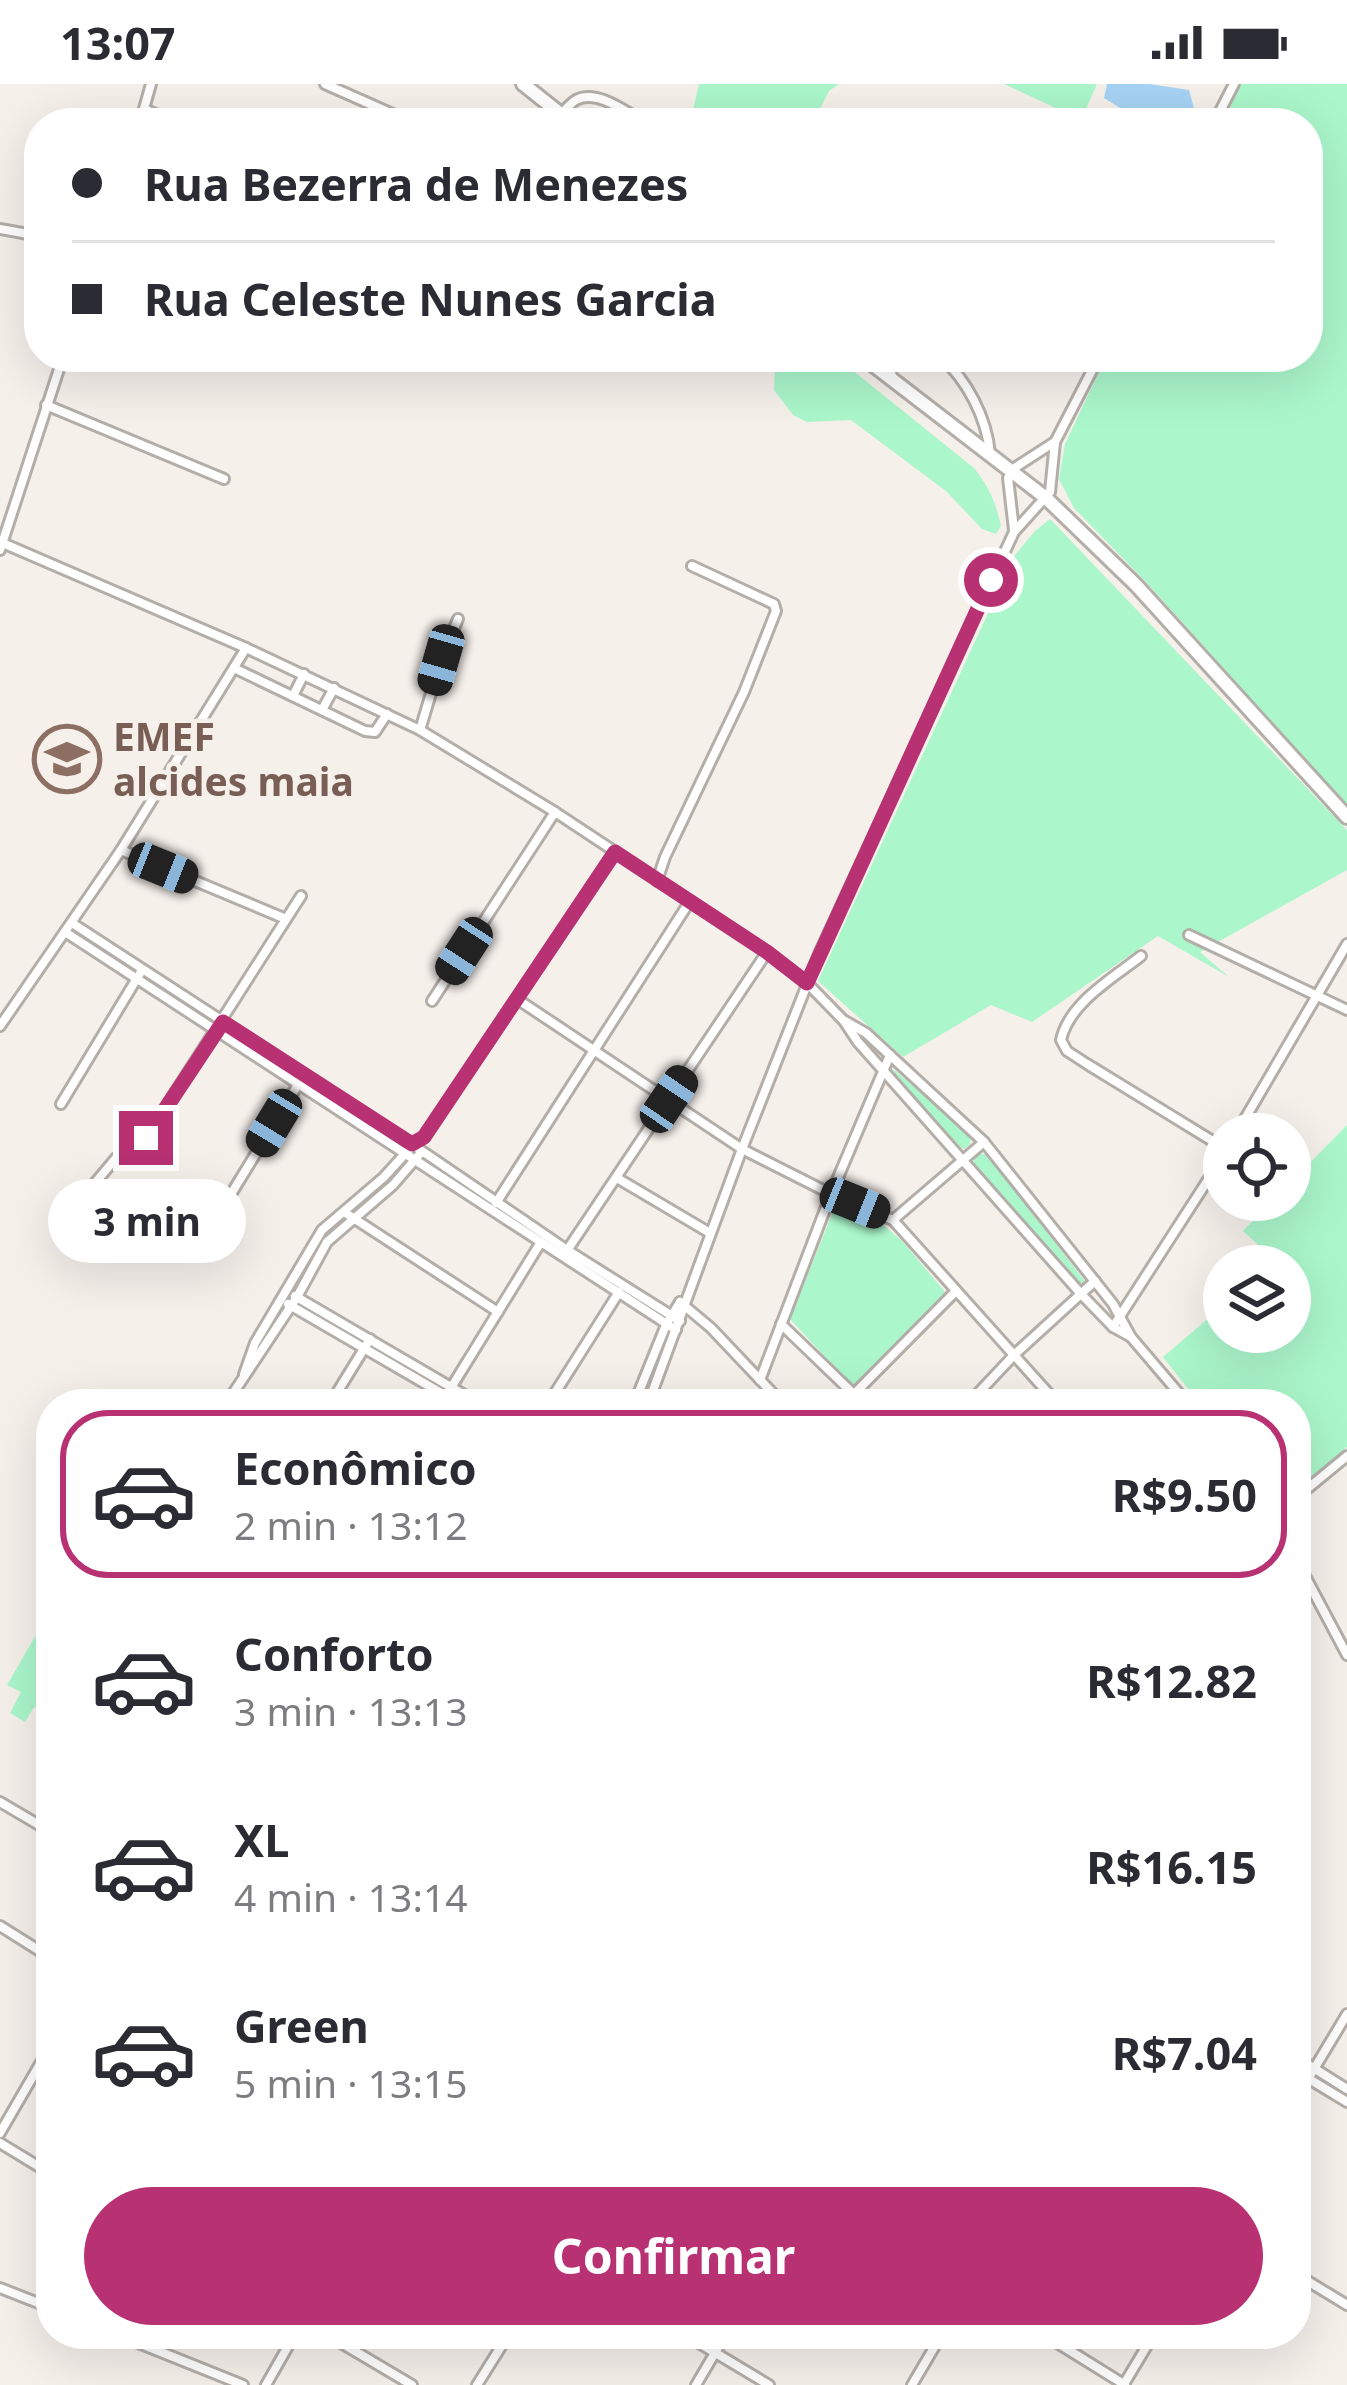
<!DOCTYPE html>
<html lang="pt">
<head>
<meta charset="utf-8">
<style>
  body { margin:0; font-family:"Noto Sans",sans-serif; background:#f7f7f7; color:#2b2b33; height:100vh; display:flex; flex-direction:column; font-size:45px; white-space:nowrap }
  * { box-sizing:border-box; margin:0 }
  p { font-size:39px; color:#7c7c81 }
  .icon { flex:none; width:66px; height:66px; fill:none; stroke:currentColor; stroke-width:2; stroke-linecap:round; stroke-linejoin:round }
  .map { position:relative; flex:1; overflow:hidden }
  .drawer { position:absolute; left:36px; top:1305px; width:1275px; height:960px; display:flex; flex-direction:column; background:#fff; border-radius:48px; box-shadow:0 12px 48px #0002 }
  .drawer>* { flex:none }
  .banner { position:absolute; left:24px; top:24px; width:1299px; height:264px; border-radius:48px; box-shadow:0 12px 48px #0002; display:grid; align-content:center; height:264px; padding:0 48px; background:#fff }
  .tools { position:absolute; left:1203px; top:1029px; display:grid; gap:24px }
  .tools a { display:grid; place-items:center; width:108px; height:108px; border-radius:50%; background:#fff; box-shadow:0 12px 48px #0002; font-size:60px }
  .end { position:absolute; width:54px; height:54px; margin:-27px; border:15px solid #b83172; background:#fff; box-shadow:0 0 0 6px #fff }
  .from { border-radius:50% }
  .bubble { position:absolute; height:84px; border-radius:42px; background:#fff; box-shadow:0 12px 48px #0002; font-size:39px; font-weight:700; line-height:84px; text-align:center }
  .car { position:absolute; width:36px; height:72px; margin:-36px -18px; border-radius:15px; box-shadow:0 0 9px 3px #0007; background:linear-gradient(#222 24%,#8ab4d8 0 40%,#222 0 76%,#8ab4d8 0 86%,#222 0) }
  .banner b { display:flex; align-items:center; gap:42px; height:114px; font-size:45px }
  .banner b+b { border-top:3px solid #e1e1e2 }
  .banner i { width:30px; height:30px; background:#2b2b33 }
  ul { padding:21px 0 0; list-style:none }
  li { display:flex; align-items:center; gap:36px; height:168px; margin:0 24px 18px; padding:0 24px; border:6px solid transparent; border-radius:48px }
  li div { flex:1 }
  li b { display:block; font-size:45px }
  li em { font-style:normal; font-weight:700 }
  li.active { border-color:#b83172 }
  li>.icon { width:108px; height:108px; stroke-width:1.5 }
  .cta { display:flex; gap:24px; margin-top:auto; padding:24px 48px }
  .cta a { flex:1; height:138px; border-radius:72px; background:#b83172; color:#fff; font-size:48px; font-weight:700; line-height:138px; text-align:center }
  .status { display:flex; justify-content:space-between; align-items:center; height:84px; padding:0 60px; background:#fff; direction:ltr }
  .status svg { height:33px; fill:currentColor }
  .map>svg:first-child { display:block }
</style>
</head>
<body>
<div class="status"><b>13:07</b><svg viewBox="0 0 49 12"><path d="M0 12V9h3v3zM5 12V6h3v6zM10 12V3h3v9zM15 12V0h3v12zM26 1h20v11H26zM47 4h2v5h-2z"/></svg></div>
<div class="map">
<svg width="1347" height="2301" viewBox="0 0 1347 2301">
  <rect width="100%" height="100%" fill="#f6f0eb"/>
  <!-- green -->
  <g fill="#abf6cb">
    <polygon points="699,0 839,0 829,7 813,39 695,39 693,26"/>
    <polygon points="1004,0 1097,0 1081,36"/>
    <polygon points="1241,0 1347,0 1347,722 1145,497 1074,424 1059,395 1065,360 1106,273 1308,273 1308,39 1222,39"/>
    <path d="M773,273H836L974,384C989,403 996,419 1001,442L996,450L982,445L946,407L851,336L807,338L793,331L774,306L775,277Z"/>
    <polygon points="1050,435 1347,746 1347,786 1200,868 1229,893 1158,852 1032,938 991,921 903,973 818,897 1015,471 1035,447"/>
    <polygon points="893,985 968,1048 971,1054 970,1060 964,1065 958,1062 891,990"/>
    <polygon points="1347,1041 1347,1363 1296,1409 1296,1320 1200,1320 1163,1273 1224,1221 1224,1248 1290,1248 1290,1182 1257,1182 1267,1169 1243,1147 1273,1116 1290,1116 1290,1099"/>
    <polygon points="978,1069 987,1071 1084,1196 1084,1200 1077,1199 974,1082 974,1072"/>
    <polygon points="836,1120 882,1140 902,1157 946,1209 854,1304 790,1235"/>
    <polygon points="51,1525 51,1630 34,1623 25,1638 10,1629 21,1608 7,1601"/>
  </g>
  <!-- water -->
  <polygon fill="#a6d2f3" points="1107,0 1149,0 1189,6 1194,24 1176,39 1133,32 1104,14"/>
  <g fill="none" stroke-linecap="round" stroke-linejoin="round">
    <!-- minor casing -->
    <g stroke="#b4aea9" stroke-width="14">
      <g id="minor">
        <polyline points="325,0 413,39"/>
        <polyline points="144,25 176,39"/>
        <path d="M561,30C563,28 573,17 576,16C596,5 625,27 642,37"/>
        <polyline points="140,39 151,0"/>
        <polyline points="1214,39 1234,0"/>
        <polyline points="0,145 39,152"/>
        <polyline points="885,273 892,292"/>
        <path d="M941,273C967,296 987,334 990,370"/>
        <polyline points="46,321 224,395"/>
        <polyline points="1014,446 1008,394 1016,383 1053,359"/>
        <polyline points="0,458 246,564 420,646 555,728 767,868 807,899 844,937 858,958 1082,1211 1113,1243 1131,1253"/>
        <polyline points="0,466 63,273"/>
        <polyline points="234,584 365,647 375,648 387,630"/>
        <polyline points="293,612 304,590"/>
        <polyline points="322,626 334,604"/>
        <polyline points="420,646 441,576 458,535"/>
        <polyline points="121,766 286,835"/>
        <polyline points="657,797 665,773 744,608 776,527 774,520 692,482"/>
        <polyline points="72,839 422,1067 567,1166 680,1237"/>
        <polyline points="65,848 676,1246"/>
        <polyline points="1189,851 1347,926"/>
        <path d="M1141,872C1113,894 1069,919 1061,956L1067,967L1087,980L1224,1064"/>
        <polyline points="517,915 742,1065 831,1110 893,1136 1058,1320"/>
        <polyline points="432,917 555,728"/>
        <polyline points="845,937 866,949 984,1058 1113,1220 1131,1253 1188,1320"/>
        <polyline points="0,942 121,766 246,564"/>
        <polyline points="61,1020 142,886"/>
        <polyline points="1236,1050 1347,860"/>
        <polyline points="617,1094 710,1149"/>
        <polyline points="85,1111 116,1074 146,1054 301,812"/>
        <polyline points="228,1115 299,999"/>
        <polyline points="496,1119 690,817"/>
        <polyline points="344,1128 498,1228"/>
        <polyline points="893,1136 984,1058"/>
        <polyline points="566,1168 767,868"/>
        <polyline points="295,1212 480,1320"/>
        <polyline points="680,1218 711,1244 783,1320"/>
        <polyline points="288,1220 460,1320"/>
        <polyline points="781,1240 864,1320"/>
        <polyline points="1113,1243 1224,1071"/>
        <polyline points="244,1290 255,1259 322,1146 384,1093 413,1061 424,1053 615,768"/>
        <polyline points="760,1296 831,1110 890,971"/>
        <polyline points="854,1310 956,1207"/>
        <polyline points="226,1320 297,1213 327,1158 393,1101 419,1071"/>
        <polyline points="330,1320 370,1255"/>
        <polyline points="441,1320 541,1158"/>
        <polyline points="548,1320 619,1208"/>
        <polyline points="634,1320 666,1241 680,1218"/>
        <polyline points="648,1320 742,1065 819,870 1014,448 1050,408 1055,358 1099,273"/>
        <polyline points="968,1320 1015,1270 1095,1197"/>
        <polyline points="1296,1414 1347,1372"/>
        <polyline points="1296,1475 1347,1571"/>
        <polyline points="0,1718 51,1748"/>
        <polyline points="0,1842 51,1874"/>
        <polyline points="1296,1973 1347,2005"/>
        <polyline points="1296,1987 1347,2018"/>
        <polyline points="1296,2015 1347,1930"/>
        <polyline points="0,2049 51,1961"/>
        <polyline points="0,2059 51,2090"/>
        <polyline points="1296,2190 1347,2221"/>
        <polyline points="0,2204 51,2224"/>
        <polyline points="116,2250 243,2301"/>
        <polyline points="326,2250 412,2301"/>
        <polyline points="684,2250 769,2301"/>
        <polyline points="1043,2250 1125,2301"/>
        <polyline points="1124,2300 1154,2250"/>
        <polyline points="266,2301 295,2250"/>
        <polyline points="477,2301 509,2250"/>
        <polyline points="696,2301 726,2250"/>
        <polyline points="912,2301 942,2250"/>
      </g>
    </g>
    <!-- trunk casing -->
    <g stroke="#b4aea9" stroke-width="18">
      <g id="trunk">
        <polyline points="523,0 572,39"/>
        <polyline points="863,273 1046,414 1136,501 1347,733"/>
      </g>
    </g>
    <!-- minor -->
    <use href="#minor" stroke="#fff" stroke-width="8"/>
    <!-- trunk -->
    <use href="#trunk" stroke="#fff" stroke-width="12"/>
  </g>
  <g fill="none" stroke-linecap="round" stroke-linejoin="round">
    <!-- route -->
    <polyline stroke="#b83172" stroke-width="15" points="146,1054 223,938 412,1060 424,1053 615,768 767,868 807,899 991,496"/>
  </g>
  <!-- icons -->
  <defs>
    <g id="school-ring" transform="scale(3.45)"><circle r="9.5" fill="#f6f0eb" stroke="#8d6e63" stroke-width="1.5"/><path d="M0-5L7-2L0 1L-7-2ZM-4 1L0 2.5L4 1V4Q0 6-4 4Z" fill="#8d6e63"/></g>
  </defs>
  <g fill-rule="evenodd">
    <use href="#school-ring" x="67" y="675"/>
  </g>
  <g text-anchor="middle" stroke-width="9" stroke-linejoin="round" paint-order="stroke">
    <!-- education labels -->
    <g font-size="39" font-weight="bold" fill="#785e54" stroke="#f6f0eb" text-anchor="start">
      <text x="113" y="667">EMEF<tspan x="113" dy="45">alcides maia</tspan></text>
    </g>
  </g>
</svg>
<div class="tools">
<a><svg class="icon" aria-label="locate" viewBox="0 0 24 24"><circle cx="12" cy="12" r="6"/><path d="M12 2v4M12 18v4M2 12h4M18 12h4"/></svg></a>
<a><svg class="icon" aria-label="layers" viewBox="0 0 24 24"><path d="M12 4l9 5-9 5-9-5zM3 14l9 5 9-5"/></svg></a>
</div>
<i class="end from" style="left:991px;top:496px"></i>
<i class="end" style="left:146px;top:1054px"></i>
<div class="bubble" style="left:48px;top:1095px;width:198px">3 min</div>
<i class="car" style="left:441px;top:576px;rotate:196deg"></i>
<i class="car" style="left:163px;top:784px;rotate:112deg"></i>
<i class="car" style="left:464px;top:867px;rotate:213deg"></i>
<i class="car" style="left:669px;top:1015px;rotate:34deg"></i>
<i class="car" style="left:274px;top:1039px;rotate:211deg"></i>
<i class="car" style="left:855px;top:1119px;rotate:112deg"></i>
<div class="banner">
<b><i class="from"></i>Rua Bezerra de Menezes</b>
<b><i></i>Rua Celeste Nunes Garcia</b>
</div>
<section class="drawer">
<ul>
<li class="active"><svg class="icon" aria-label="car" viewBox="0 0 24 24"><path d="M5 17H2v-5l4-1 3-4h7l3 4 3 1v5h-3M9 17h6M6 11h13"/><circle cx="7" cy="17" r="2"/><circle cx="17" cy="17" r="2"/></svg><div><b>Econômico</b><p>2 min · 13:12</p></div><em>R$9.50</em></li>
<li><svg class="icon" aria-label="car" viewBox="0 0 24 24"><path d="M5 17H2v-5l4-1 3-4h7l3 4 3 1v5h-3M9 17h6M6 11h13"/><circle cx="7" cy="17" r="2"/><circle cx="17" cy="17" r="2"/></svg><div><b>Conforto</b><p>3 min · 13:13</p></div><em>R$12.82</em></li>
<li><svg class="icon" aria-label="car" viewBox="0 0 24 24"><path d="M5 17H2v-5l4-1 3-4h7l3 4 3 1v5h-3M9 17h6M6 11h13"/><circle cx="7" cy="17" r="2"/><circle cx="17" cy="17" r="2"/></svg><div><b>XL</b><p>4 min · 13:14</p></div><em>R$16.15</em></li>
<li><svg class="icon" aria-label="car" viewBox="0 0 24 24"><path d="M5 17H2v-5l4-1 3-4h7l3 4 3 1v5h-3M9 17h6M6 11h13"/><circle cx="7" cy="17" r="2"/><circle cx="17" cy="17" r="2"/></svg><div><b>Green</b><p>5 min · 13:15</p></div><em>R$7.04</em></li>
</ul>
<div class="cta"><a>Confirmar</a></div>
</section>
</div>
</body>
</html>
